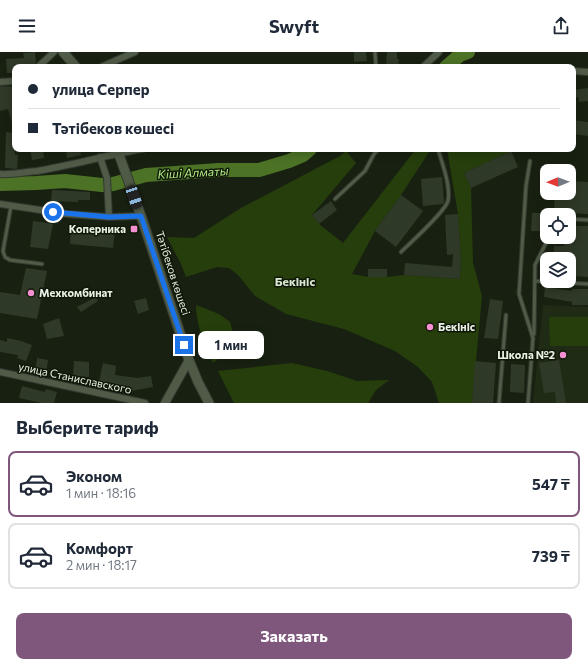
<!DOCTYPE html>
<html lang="ru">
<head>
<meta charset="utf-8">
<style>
  body { margin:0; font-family:Commissioner,sans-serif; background:#f2f2f3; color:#1f2937; height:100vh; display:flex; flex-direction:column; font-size:15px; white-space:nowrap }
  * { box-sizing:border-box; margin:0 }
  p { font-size:13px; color:#747a83 }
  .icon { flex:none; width:22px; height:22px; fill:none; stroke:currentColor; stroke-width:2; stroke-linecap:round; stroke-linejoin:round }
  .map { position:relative; height:351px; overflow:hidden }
  .panel { display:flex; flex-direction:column; background:#fff; flex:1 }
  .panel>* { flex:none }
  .banner { position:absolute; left:12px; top:12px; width:564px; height:88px; border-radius:8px; box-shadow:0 2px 10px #0003; display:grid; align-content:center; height:88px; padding:0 16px; background:#fff }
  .needle { width:26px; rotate:269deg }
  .fabs { position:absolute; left:540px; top:112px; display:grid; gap:8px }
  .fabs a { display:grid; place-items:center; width:36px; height:36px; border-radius:8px; background:#fff; box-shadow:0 2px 10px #0003; font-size:20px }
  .end { position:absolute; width:18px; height:18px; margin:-9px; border:5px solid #1a73e8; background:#fff; box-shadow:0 0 0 2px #fff }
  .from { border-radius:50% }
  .bubble { position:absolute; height:28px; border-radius:8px; background:#fff; box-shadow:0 2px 10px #0003; font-size:13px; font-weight:700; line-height:28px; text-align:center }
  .car { position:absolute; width:12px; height:24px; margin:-12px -6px; border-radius:5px; box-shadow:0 0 3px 1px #0007; background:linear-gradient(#222 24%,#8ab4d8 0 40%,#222 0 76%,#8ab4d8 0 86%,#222 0) }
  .banner b { display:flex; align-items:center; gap:14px; height:38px; font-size:15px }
  .banner b+b { border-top:1px solid #e0e1e3 }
  .banner i { width:10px; height:10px; background:#1f2937 }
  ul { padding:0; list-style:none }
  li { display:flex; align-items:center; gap:12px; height:66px; margin:0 8px 6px; padding:0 8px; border:2px solid #e0e1e3; border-radius:8px }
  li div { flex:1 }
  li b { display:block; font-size:15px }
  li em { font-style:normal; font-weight:700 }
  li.on { border-color:#7f577c }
  li>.icon { width:36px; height:36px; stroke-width:1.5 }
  h2 { padding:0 16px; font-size:18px; line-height:48px }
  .cta { display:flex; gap:8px; margin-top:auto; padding:8px 16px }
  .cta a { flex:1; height:46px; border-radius:8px; background:#7f577c; color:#fff; font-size:16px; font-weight:700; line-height:46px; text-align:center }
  header { display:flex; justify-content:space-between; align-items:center; height:52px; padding:0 16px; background:#fff; font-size:18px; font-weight:700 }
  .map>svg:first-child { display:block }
</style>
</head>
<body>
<header><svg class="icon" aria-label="menu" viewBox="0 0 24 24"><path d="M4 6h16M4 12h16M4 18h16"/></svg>Swyft<svg class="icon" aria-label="share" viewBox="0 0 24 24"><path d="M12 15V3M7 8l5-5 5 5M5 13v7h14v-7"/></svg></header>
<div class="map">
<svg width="588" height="351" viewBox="0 0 588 351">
  <rect width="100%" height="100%" fill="#182111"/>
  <!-- built -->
  <polygon fill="#1f2b15" points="543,253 588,255 588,351 533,351"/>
  <!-- green -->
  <g fill="#263e0c">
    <polygon points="416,97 431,97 401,143 375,179 352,222 368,225 387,225 404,223 460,227 461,210 458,162 447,97 512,97 511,99 464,121 471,136 473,211 482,244 472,351 439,351 432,330 418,315 395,299 344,277 286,262 255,244 238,223 229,216 217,215 186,225 181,212 167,185 194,186 241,156 340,104 346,99 356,111 312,163 319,172 343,191"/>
    <path d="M196,253L219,262L230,270L234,284L230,297L213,311C204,292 196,273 196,253Z"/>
    <polygon points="549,265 588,265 588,294 550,294"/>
    <polygon points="292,311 327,319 357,329 389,328 376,338 368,351 234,351 218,319"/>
  </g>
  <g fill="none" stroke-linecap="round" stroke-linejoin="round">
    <!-- river -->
    <g stroke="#4c7226" stroke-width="14">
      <polyline points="446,15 460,3 468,0"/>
      <polyline points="0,132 36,131 65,129 102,133 113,132 146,123 219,118 259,118 289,109 303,103 310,97"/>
    </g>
  </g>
  <!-- building -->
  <g fill="#2f3927">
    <polygon points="35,0 36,10 35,12 15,15 15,21 7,21 6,7 24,6 23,1"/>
    <polygon points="354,0 366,0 367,9 354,10"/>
    <polygon points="387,0 397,0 397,7 399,7 398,15 386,15"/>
    <polygon points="0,34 15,35 15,74 13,74 8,57 0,59"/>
    <polygon points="588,36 588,49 579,50 578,45 573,46 573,38"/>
    <polygon points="573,68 588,70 588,84 573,82"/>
    <polygon points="6,80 15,81 15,103 18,103 17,117 5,116"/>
    <polygon points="30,97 43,97 44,106 32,108"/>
    <polygon points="66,97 80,97 81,103 67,106"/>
    <polygon points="511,99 518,115 471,136 464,121"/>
    <polygon points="442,125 444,150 443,152 423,154 421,127"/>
    <polygon points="569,129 588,130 588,162 554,160 555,141 569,141"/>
    <polygon points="52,138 90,140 90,148 78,148 78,150 51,149"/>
    <polygon points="401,143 423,159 396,195 375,179"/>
    <polygon points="331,149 337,158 319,172 312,163"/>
    <polygon points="532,161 544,161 543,179 531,179"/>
    <polygon points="458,162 461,210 460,227 404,223 405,211 452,215 453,202 447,203 445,163"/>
    <polygon points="33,169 53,172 48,197 30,195"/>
    <polygon points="71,174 115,178 113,196 70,192"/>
    <polygon points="569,174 588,174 588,225 569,224 569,207 553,207 554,194 564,194 564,185 569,185"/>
    <polygon points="26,216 47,219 37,267 0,261 0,240 20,243"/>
    <rect x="368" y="217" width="19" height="8"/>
    <polygon points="545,235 572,239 572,237 588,237 588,253 572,253 572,250 544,245"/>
    <polygon points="96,245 98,249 81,260 77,255"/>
    <polygon points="146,246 149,258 138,262 134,249"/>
    <polygon points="490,247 503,249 498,287 484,286"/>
    <polygon points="59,266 64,284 47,287 43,272"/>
    <polygon points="7,286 21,289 32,293 26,309 17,306 18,303 0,300 0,288 7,290"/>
    <polygon points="37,306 48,308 46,322 35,321"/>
    <polygon points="559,308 566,351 556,351 555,340 544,341 539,311"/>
    <polygon points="74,309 89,310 89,325 73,324"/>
    <polygon points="475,309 496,311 493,351 472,351"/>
    <polygon points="103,311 116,314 115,323 137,326 151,324 153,335 130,339 120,336 120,334 99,330"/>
    <polygon points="511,312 525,313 524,341 510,340"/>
    <polygon points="22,334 45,340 46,337 57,340 54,351 42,351 19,346"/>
  </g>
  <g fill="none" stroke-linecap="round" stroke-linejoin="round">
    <!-- service casing -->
    <g stroke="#32392f" stroke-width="5">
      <g id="service">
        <polyline points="375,0 376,15"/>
        <polyline points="335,147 365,119 374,102 379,97"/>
        <polyline points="11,154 3,199 5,205 10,208 42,212"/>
        <polyline points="569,167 588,168"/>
        <path d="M401,200C411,190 445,160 448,149C451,134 442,111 438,97"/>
        <polyline points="535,229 588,232"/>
        <polyline points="534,282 535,213 549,185"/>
        <polyline points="499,351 506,263"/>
        <polyline points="528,351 533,286 519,242 526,134 530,109"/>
      </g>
    </g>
    <!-- minor casing -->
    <g stroke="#32392f" stroke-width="8">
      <g id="minor">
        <polyline points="38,15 54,0"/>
        <polyline points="101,15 135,0"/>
        <polyline points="423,15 439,0"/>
        <polyline points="573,19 588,20"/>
        <polyline points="0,30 15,29"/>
        <polyline points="100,105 107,126 109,165"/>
        <path d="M0,122C12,123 24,120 37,119C73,113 107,103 143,97"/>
        <polyline points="0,152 67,162 109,165 141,164"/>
        <polyline points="0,320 145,351"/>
      </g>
    </g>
    <!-- tertiary casing -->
    <g stroke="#32392f" stroke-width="10">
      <polyline id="tertiary" points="165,351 189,308"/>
    </g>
    <!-- secondary casing -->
    <g stroke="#32392f" stroke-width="11">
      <g id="secondary">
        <polyline points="63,0 76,15"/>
        <polyline points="117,97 141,164 189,308 198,330 209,351"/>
      </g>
    </g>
    <!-- service -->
    <use href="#service" stroke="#4f5a47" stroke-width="3"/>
    <!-- minor -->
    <use href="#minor" stroke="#4f5a47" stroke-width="6"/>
    <!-- tertiary -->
    <use href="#tertiary" stroke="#4f5a47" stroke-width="8"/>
    <!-- secondary -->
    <use href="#secondary" stroke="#4f5a47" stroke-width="9"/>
  </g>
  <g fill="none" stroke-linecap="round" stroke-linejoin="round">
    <!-- route -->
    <polyline stroke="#1a73e8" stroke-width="5" points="53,160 109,165 141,164 184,293"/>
  </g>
  <!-- markers -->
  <g fill="#f590d1" stroke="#0f1808" stroke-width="1.5">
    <rect x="130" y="173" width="8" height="8" rx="2"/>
    <circle cx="31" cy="241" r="4"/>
    <circle cx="430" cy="275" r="4"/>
    <circle cx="563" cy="303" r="4"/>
  </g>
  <g text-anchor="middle" stroke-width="3" stroke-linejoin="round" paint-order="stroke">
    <!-- poi labels -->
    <g font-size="11" font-weight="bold" fill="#e9f0e5" stroke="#0f1808" text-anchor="end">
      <text x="126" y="181">Коперника</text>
      <text x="39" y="245" text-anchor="start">Мехкомбинат</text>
      <text x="438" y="279" text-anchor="start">Бекініс</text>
      <text x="555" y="307">Школа №2</text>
    </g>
    <!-- street labels -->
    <g font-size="11" fill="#e9f0e5" stroke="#0f1808">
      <text transform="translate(173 221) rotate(72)" y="4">Тәтібеков көшесі</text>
      <text transform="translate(75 326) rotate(12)" y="4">улица Станиславского</text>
    </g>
    <!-- water labels -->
    <g font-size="12" font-style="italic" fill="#b6ee88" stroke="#0f1808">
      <text transform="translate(193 121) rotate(-3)" y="4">Кіші Алматы</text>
    </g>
    <!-- neighbourhood labels -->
    <g font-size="12" font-weight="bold" fill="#dae7d1" stroke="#0f1808">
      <text x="295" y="234">Бекініс</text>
    </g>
  </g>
</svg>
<div class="fabs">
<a><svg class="needle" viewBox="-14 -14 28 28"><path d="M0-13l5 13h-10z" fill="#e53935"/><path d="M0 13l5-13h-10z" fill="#747a83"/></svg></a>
<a><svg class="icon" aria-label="locate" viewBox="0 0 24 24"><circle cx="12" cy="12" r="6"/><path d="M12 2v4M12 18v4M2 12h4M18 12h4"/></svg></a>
<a><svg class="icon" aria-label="layers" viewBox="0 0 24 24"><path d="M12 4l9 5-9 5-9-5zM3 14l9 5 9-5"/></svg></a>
</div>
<i class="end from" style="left:53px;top:160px"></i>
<i class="end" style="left:184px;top:293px"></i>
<div class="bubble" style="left:198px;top:279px;width:66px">1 мин</div>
<i class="car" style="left:134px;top:145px;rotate:161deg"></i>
<div class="banner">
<b><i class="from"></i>улица Серпер</b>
<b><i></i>Тәтібеков көшесі</b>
</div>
</div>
<section class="panel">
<h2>Выберите тариф</h2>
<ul>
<li class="on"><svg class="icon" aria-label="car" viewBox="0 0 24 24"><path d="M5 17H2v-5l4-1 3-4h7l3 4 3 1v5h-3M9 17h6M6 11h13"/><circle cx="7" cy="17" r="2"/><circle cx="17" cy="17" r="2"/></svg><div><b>Эконом</b><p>1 мин · 18:16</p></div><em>547 ₸</em></li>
<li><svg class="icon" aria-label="car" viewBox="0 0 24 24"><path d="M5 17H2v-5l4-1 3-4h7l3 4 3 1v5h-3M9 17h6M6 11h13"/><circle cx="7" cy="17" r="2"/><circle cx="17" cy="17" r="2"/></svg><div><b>Комфорт</b><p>2 мин · 18:17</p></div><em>739 ₸</em></li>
</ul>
<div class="cta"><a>Заказать</a></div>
</section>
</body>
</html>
